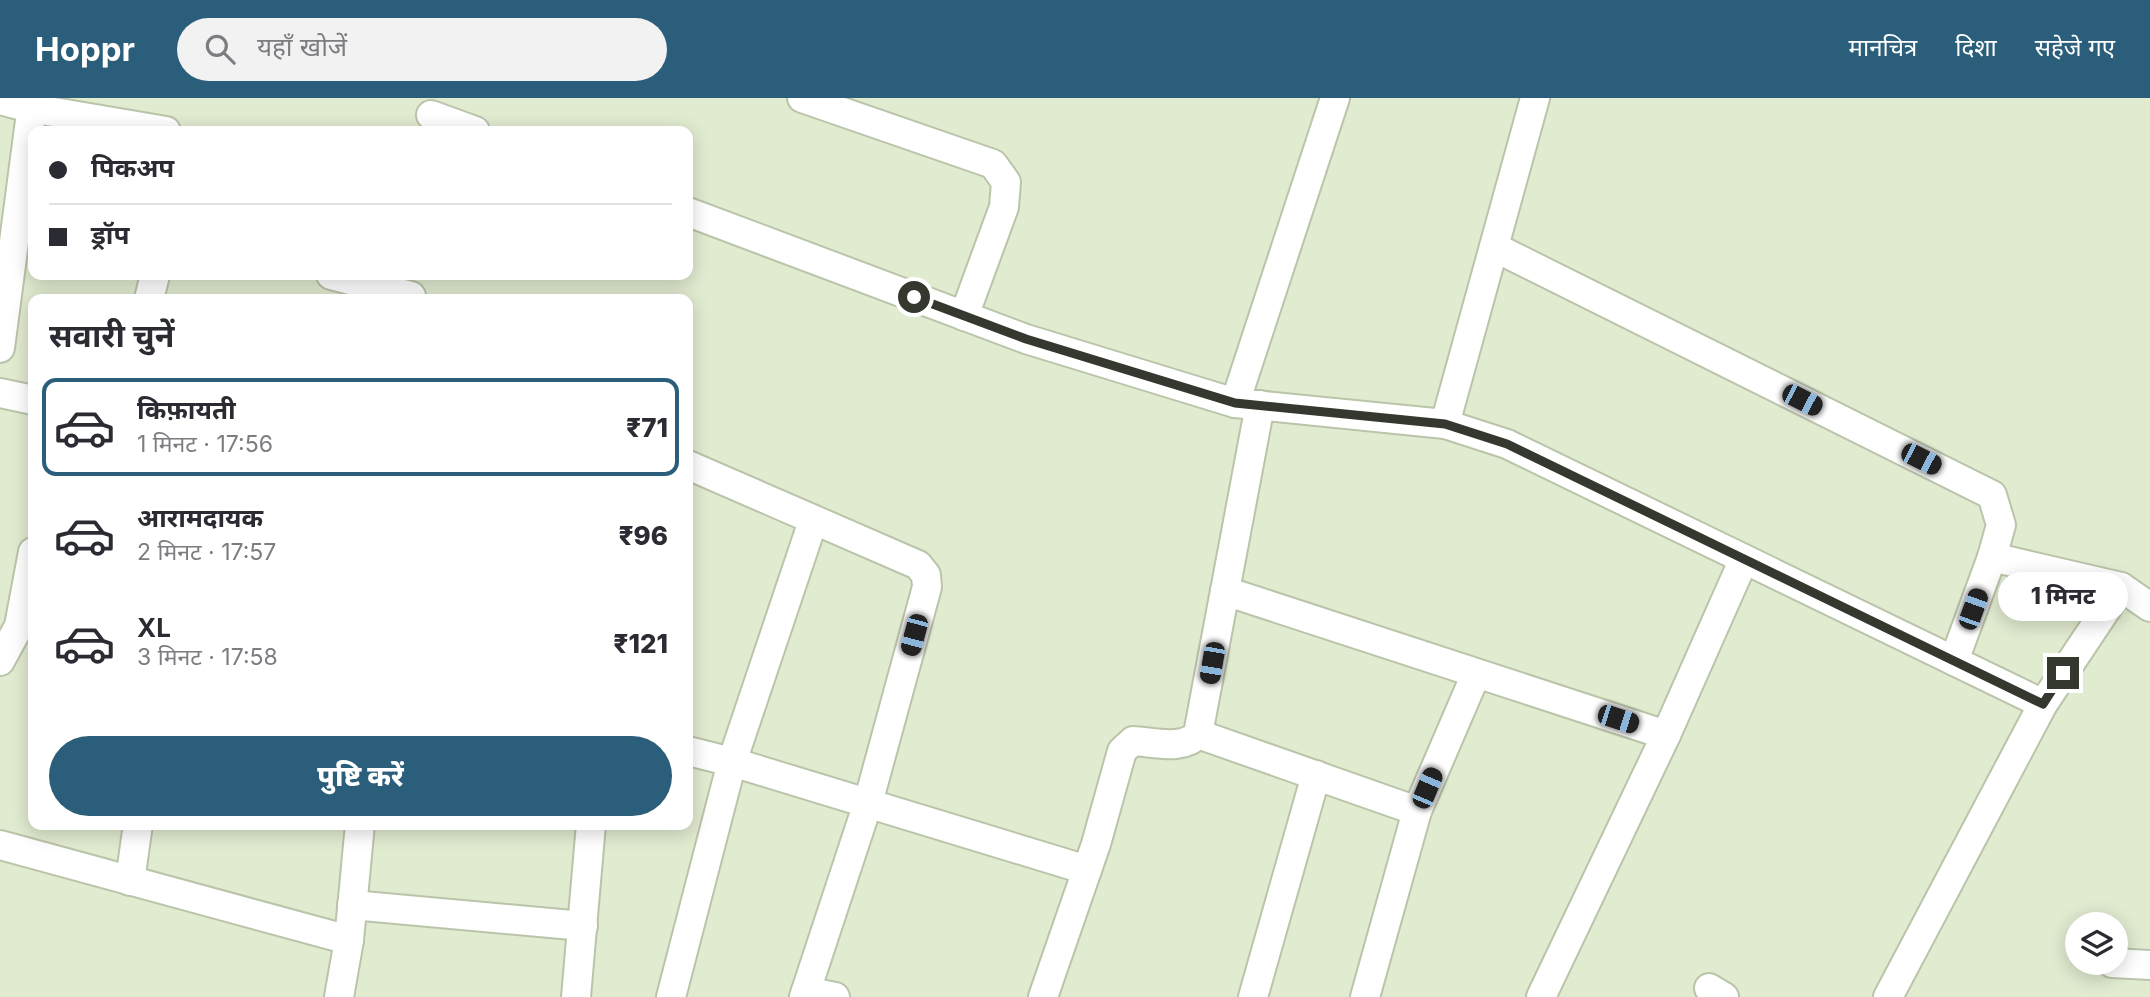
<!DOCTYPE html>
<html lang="hi">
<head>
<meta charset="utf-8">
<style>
  body { margin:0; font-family:Inter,"Noto Sans Devanagari",sans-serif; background:#f2f2f3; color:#2b2b33; height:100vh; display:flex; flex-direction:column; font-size:26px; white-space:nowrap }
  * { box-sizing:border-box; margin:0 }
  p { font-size:23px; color:#7c7c81 }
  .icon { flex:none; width:38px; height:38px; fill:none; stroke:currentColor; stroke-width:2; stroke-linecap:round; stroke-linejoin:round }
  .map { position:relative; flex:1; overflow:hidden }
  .drawer { position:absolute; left:28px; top:196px; width:665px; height:536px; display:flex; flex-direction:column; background:#fff; border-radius:14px; box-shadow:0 4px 18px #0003 }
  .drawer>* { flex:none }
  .guide { position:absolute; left:28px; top:28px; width:665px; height:154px; border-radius:14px; box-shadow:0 4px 18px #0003; display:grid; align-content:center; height:154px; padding:0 21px; background:#fff }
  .controls { position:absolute; left:2065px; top:814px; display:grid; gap:14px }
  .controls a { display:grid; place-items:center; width:63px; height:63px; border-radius:50%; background:#fff; box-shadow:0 4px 18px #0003; font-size:35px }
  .end { position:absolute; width:32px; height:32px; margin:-16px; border:9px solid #34382e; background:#fff; box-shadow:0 0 0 4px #fff }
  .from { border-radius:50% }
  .bubble { position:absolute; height:49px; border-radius:24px; background:#fff; box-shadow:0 4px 18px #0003; font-size:23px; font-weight:800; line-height:49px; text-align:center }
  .car { position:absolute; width:21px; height:42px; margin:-21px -10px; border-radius:9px; box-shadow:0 0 5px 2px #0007; background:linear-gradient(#222 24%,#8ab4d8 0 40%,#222 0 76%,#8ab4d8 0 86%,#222 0) }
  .guide b { display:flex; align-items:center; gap:24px; height:66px; font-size:26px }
  .guide b+b { border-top:2px solid #e1e1e2 }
  .guide i { width:18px; height:18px; background:#2b2b33 }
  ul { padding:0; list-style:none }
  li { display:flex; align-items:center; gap:21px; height:98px; margin:0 14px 10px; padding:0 7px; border:4px solid transparent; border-radius:14px }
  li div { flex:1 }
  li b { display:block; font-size:26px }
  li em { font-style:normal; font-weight:800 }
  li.active { border-color:#2a5e7a }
  li>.icon { width:63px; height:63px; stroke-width:1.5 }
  h2 { padding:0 21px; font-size:32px; line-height:84px }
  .button { display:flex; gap:14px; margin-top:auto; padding:14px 21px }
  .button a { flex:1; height:80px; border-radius:42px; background:#2a5e7a; color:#fff; font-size:28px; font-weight:800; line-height:80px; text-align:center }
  header { display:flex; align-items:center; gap:42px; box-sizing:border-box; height:98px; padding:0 35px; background:#2a5e7a; color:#fff }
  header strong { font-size:33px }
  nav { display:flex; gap:38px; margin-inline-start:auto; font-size:24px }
  .search { width:490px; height:63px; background:#f2f2f3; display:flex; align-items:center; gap:18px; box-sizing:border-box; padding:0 24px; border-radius:38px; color:#7c7c81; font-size:26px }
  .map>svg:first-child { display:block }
</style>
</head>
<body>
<header>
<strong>Hoppr</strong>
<div class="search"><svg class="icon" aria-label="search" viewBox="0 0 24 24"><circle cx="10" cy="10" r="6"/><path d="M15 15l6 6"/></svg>यहाँ खोजें</div>
<nav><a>मानचित्र</a><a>दिशा</a><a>सहेजे गए</a></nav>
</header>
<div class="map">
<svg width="2150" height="899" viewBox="0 0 2150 899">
  <rect width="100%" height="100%" fill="#e1ebd0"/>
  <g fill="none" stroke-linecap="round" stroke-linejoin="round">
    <!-- minor casing -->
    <g stroke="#bac4a9" stroke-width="32">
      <g id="minor">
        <polyline points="802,0 993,66 1006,84 1004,109 964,218"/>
        <polyline points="0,2 30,10 166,33"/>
        <polyline points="431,17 475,33"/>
        <polyline points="688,114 1026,241 1235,305 1445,326 1507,346 2043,606 2121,489 2150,509"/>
        <polyline points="1494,149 1992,397 2001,427 1992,459 1954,563"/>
        <polyline points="331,177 411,198"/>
        <polyline points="149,201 155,177"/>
        <polyline points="0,250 33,0"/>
        <polyline points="0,295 33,302"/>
        <polyline points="1235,305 1335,0"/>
        <polyline points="1445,326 1535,0"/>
        <polyline points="688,367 918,467 926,477 927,489 868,705 804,899"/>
        <polyline points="1992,459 2121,489"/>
        <polyline points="1225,493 1666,637"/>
        <polyline points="0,563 19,528 33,454"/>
        <polyline points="1198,636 1417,713"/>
        <polyline points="688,653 732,664 1087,772"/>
        <polyline points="0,747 349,842"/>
        <polyline points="130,783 138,726"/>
        <polyline points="352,807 583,828"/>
        <polyline points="2112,865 2150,867"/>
        <polyline points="1709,890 1724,899"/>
        <polyline points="806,893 835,899"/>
        <polyline points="339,899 349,842 360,726"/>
        <polyline points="576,899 591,726"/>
        <polyline points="671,899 732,664 813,423"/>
        <path d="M1043,899L1096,746L1122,653L1133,643C1154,644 1183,653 1198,636L1260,307"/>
        <polyline points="1253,899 1316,677"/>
        <polyline points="1365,899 1417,713 1476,576"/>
        <polyline points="1541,899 1666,637 1744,461"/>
        <polyline points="1888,899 2043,606"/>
      </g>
    </g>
    <!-- minor -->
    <use href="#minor" stroke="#fff" stroke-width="28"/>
  </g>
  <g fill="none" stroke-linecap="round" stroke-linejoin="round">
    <!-- route -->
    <polyline stroke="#34382e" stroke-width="9" points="914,199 1026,241 1235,305 1445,326 1507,346 2043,606 2063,575"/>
  </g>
</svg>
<div class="controls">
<a><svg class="icon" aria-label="layers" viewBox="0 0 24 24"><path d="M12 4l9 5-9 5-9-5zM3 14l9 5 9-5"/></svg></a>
</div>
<i class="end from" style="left:914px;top:199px"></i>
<i class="end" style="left:2063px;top:575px"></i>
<div class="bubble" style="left:1998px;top:474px;width:130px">1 मिनट</div>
<i class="car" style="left:1802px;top:302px;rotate:117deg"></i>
<i class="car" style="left:1921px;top:361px;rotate:117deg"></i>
<i class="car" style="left:1973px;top:511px;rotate:20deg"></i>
<i class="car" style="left:914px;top:537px;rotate:195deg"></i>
<i class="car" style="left:1212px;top:565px;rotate:190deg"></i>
<i class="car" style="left:1618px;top:621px;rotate:108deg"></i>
<i class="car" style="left:1427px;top:690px;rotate:23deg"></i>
<div class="guide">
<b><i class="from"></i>पिकअप</b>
<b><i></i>ड्रॉप</b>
</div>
<section class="drawer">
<h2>सवारी चुनें</h2>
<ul>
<li class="active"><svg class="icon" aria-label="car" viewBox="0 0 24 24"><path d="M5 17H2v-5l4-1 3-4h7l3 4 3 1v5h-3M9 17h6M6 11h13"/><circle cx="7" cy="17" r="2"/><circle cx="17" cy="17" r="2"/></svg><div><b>किफ़ायती</b><p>1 मिनट · 17:56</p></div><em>₹71</em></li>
<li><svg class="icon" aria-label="car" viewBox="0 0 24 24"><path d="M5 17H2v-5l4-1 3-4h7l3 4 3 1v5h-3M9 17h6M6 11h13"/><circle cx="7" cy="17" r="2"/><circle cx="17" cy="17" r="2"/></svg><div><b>आरामदायक</b><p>2 मिनट · 17:57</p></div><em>₹96</em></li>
<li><svg class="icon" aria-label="car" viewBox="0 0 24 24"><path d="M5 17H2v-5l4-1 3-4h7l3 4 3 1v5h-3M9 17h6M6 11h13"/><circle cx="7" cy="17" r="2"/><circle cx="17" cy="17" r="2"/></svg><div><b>XL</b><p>3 मिनट · 17:58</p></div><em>₹121</em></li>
</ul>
<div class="button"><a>पुष्टि करें</a></div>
</section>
</div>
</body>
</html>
